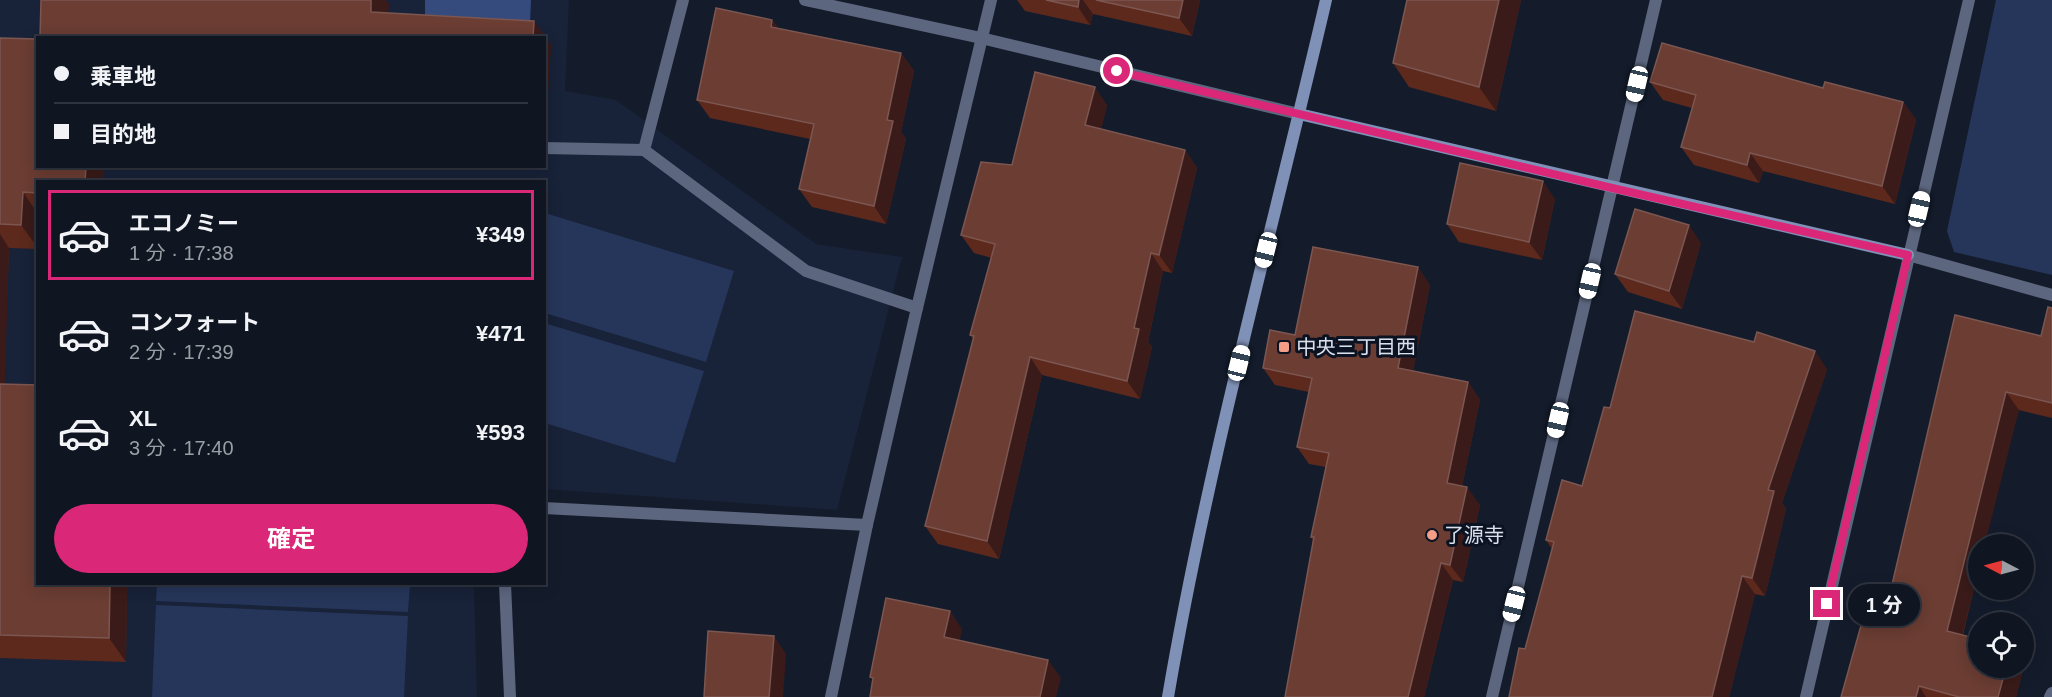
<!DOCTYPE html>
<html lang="ja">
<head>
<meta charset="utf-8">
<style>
  body { margin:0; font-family:Arial,"Noto Sans JP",sans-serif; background:#181e2a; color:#f1f3f6; height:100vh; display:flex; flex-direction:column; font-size:22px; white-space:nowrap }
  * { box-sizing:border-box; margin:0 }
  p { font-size:20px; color:#9b9fa5 }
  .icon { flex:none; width:33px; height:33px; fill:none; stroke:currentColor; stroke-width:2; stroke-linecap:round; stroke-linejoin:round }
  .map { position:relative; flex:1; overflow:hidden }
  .details { position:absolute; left:36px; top:180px; width:510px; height:405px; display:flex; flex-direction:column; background:#0f1521; border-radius:0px; box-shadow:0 3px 15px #0003,0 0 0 2px #2f343f }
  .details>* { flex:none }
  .hud { position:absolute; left:36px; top:36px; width:510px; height:132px; border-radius:0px; box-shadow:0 3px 15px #0003,0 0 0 2px #2f343f; display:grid; align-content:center; height:132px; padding:0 18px; background:#0f1521 }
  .needle { width:39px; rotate:276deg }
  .buttons { position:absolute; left:1968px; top:534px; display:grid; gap:12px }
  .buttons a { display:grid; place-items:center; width:66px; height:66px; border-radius:50%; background:#0f1521; box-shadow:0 3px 15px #0003,0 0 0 2px #2f343f; font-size:30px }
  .end { position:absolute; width:27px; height:27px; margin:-14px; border:8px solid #db2777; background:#fff; box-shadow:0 0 0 3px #fff }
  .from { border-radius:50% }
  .bubble { position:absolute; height:42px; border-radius:21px; background:#0f1521; box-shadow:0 3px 15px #0003,0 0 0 2px #2f343f; font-size:20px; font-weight:700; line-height:42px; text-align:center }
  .car { position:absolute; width:18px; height:36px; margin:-18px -9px; border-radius:8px; box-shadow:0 0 4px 2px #0007; background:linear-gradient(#fff 24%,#345 0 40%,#fff 0 76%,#345 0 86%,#fff 0) }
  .hud b { display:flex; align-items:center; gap:21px; height:57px; font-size:22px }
  .hud b+b { border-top:2px solid #2f343f }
  .hud i { width:15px; height:15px; background:#f1f3f6 }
  ul { padding:10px 0 0; list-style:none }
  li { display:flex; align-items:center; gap:18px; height:90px; margin:0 12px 9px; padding:0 6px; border:3px solid transparent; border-radius:0px }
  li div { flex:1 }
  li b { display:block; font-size:22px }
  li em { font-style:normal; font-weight:700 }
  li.on { border-color:#db2777 }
  li>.icon { width:54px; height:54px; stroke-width:1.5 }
  .action { display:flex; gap:12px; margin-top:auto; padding:12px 18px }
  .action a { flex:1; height:69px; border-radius:36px; background:#db2777; color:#fff; font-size:24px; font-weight:700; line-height:69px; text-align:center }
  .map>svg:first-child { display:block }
</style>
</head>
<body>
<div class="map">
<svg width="2052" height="697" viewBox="0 0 2052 697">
  <rect width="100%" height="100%" fill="#141c2c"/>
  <!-- built -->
  <path fill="#182238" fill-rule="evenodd" d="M0,0H569L565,91L616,100L816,244L902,257L837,510L545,489L544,182H38V584H474L477,697H0ZM38,38H544V166H38Z"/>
  <!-- green -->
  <g fill="#26365a">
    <polygon points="1996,0 2052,0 2052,275 1954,252 1947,231"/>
    <polygon points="545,213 734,271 706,362 545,313"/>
    <polygon points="544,323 704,371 675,463 545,423"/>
    <polygon points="157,584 410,584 408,612 156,601"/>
    <polygon points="156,605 408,616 404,697 152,697"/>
  </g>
  <!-- water -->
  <polygon fill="#354a7d" points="425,0 531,0 530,24 425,19"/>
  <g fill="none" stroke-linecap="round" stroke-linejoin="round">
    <!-- lane -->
    <polyline stroke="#5c667e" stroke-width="12" points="544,148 644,150"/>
    <!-- street -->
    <g stroke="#5c667e" stroke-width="12">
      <polyline points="683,0 644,150 806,271 917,308 867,525 831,697"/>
      <polyline points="805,0 981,38 1299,114"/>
      <polyline points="1908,255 2052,295"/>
      <polyline points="917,308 991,0"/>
      <polyline points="544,508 867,525"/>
      <polyline points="505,584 510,697"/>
      <polyline points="1492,697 1656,0"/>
      <polyline points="1806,697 1969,0"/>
      <polyline points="2050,697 2052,693"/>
    </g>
    <!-- secondary -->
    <g stroke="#8091b7" stroke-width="12">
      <polyline points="1299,114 1908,255"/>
      <path d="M1168,697C1208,462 1272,232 1326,0"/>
    </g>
  </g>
  <!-- wall -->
  <g fill="#5d291d">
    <polygon points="1017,0 1200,0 1192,36 1093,14 1090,25 1025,11"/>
    <polygon points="1407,0 1521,0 1496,111 1409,87 1393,63"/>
    <polygon points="772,20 778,28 901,53 914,71 901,132 906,139 886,224 812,207 799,189 810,139 710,118 697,100"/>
    <polygon points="0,38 103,166 102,182 38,182 38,249 9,248 4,384 38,584 127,584 126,662 0,658"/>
    <polygon points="1650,82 1823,88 1903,102 1916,120 1895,204 1763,171 1759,183 1694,165 1681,147 1692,108 1663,100"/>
    <polygon points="1107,105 1101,129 1185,150 1197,168 1172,273 1163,271 1148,342 1152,347 1140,399 1042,375 999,559 938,544 925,526 973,339 970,335 992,258 974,253 961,235"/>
    <polygon points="1555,199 1542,260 1459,242 1447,224"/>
    <polygon points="1701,243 1682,309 1628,292 1615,274"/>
    <polygon points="1430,285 1413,371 1468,382 1480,400 1462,486 1480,505 1463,582 1453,580 1424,697 1285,697 1313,540 1311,537 1326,467 1309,464 1297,447 1309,392 1275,385 1263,368"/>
    <polygon points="2052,308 2052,418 2019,410 1978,544 1978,571 1963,635 2024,666 2016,697 1841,697 1888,602 1955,315 2041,336"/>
    <polygon points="1827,369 1782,503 1786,509 1765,596 1755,594 1729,697 1509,697 1525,649 1552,549 1546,540 1582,486 1610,408"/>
  </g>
  <!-- shaded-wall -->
  <g fill="#3a1b19">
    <polygon points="371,0 386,0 389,4 387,36 371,12"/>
    <polygon points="1079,0 1083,0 1093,14 1090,25 1078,7"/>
    <polygon points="1183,0 1200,0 1192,36 1179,18"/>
    <polygon points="1499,0 1521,0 1496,111 1479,87"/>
    <polygon points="772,20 785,38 771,27"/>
    <polygon points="534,21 551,45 546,130 544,128 544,38 533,38"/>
    <polygon points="901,53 914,71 901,132 906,139 886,224 874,206 887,120"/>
    <polygon points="1095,87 1107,105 1098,143 1085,125"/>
    <polygon points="1903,102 1916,120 1895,204 1882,186"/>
    <polygon points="1185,150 1197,168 1172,273 1159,255"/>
    <polygon points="1750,153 1763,171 1759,183 1747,165"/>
    <polygon points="86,166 103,166 102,182 85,182"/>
    <polygon points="1543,181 1555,199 1542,260 1529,242"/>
    <polygon points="23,192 38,214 38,248 21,225"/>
    <polygon points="1689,225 1701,243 1682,309 1669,291"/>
    <polygon points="0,234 9,248 4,407 0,402"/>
    <polygon points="1151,253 1163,271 1148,342 1152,347 1140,399 1127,381 1134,328"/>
    <polygon points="1418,267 1430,285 1410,386 1398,368"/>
    <polygon points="1815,351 1827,369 1782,503 1786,509 1765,596 1752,578 1768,490"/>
    <polygon points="1030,357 1042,375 999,559 987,541"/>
    <polygon points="1468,382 1480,400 1459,500 1447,483"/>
    <polygon points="2006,392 2019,410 1985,544 1978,544 1978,571 1959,649 1947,631"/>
    <polygon points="1467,487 1480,505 1463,582 1450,565"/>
    <polygon points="1441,563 1453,580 1424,697 1408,697"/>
    <polygon points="1742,576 1755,594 1729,697 1712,697"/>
    <polygon points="110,584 127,584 126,662 109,638"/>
    <polygon points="950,611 962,629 957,655 944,637"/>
    <polygon points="774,636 786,654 783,697 769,697"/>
    <polygon points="1048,660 1061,678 1056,697 1040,697"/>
    <polygon points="2024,666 2016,697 1998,697 2006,668 2024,668"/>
    <polygon points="1919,686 1926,697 1916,697"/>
  </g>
  <!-- building -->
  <g fill="#6b3d33" stroke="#7c5650" stroke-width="1.5">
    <polygon points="41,0 371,0 371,12 534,21 533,38 40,38"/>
    <polygon points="1046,0 1079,0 1078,7"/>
    <polygon points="1096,0 1183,0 1179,18"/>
    <polygon points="1407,0 1499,0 1479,87 1393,63"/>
    <polygon points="716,8 772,20 771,27 901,53 887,120 893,121 874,206 799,189 814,124 697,100"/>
    <polygon points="0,38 38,39 38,166 86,166 85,182 38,182 38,193 23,192 21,225 0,224"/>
    <polygon points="1662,43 1823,88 1825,82 1903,102 1882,186 1750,153 1747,165 1681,147 1696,95 1650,82"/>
    <polygon points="1035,72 1095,87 1085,125 1185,150 1159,255 1151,253 1134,328 1139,329 1127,381 1030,357 987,541 925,526 974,336 970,335 995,244 961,235 981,162 1012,165"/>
    <polygon points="1460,163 1543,181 1529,242 1447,224"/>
    <polygon points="1635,209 1689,225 1669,291 1615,274"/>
    <polygon points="1313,247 1418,267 1398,368 1468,382 1447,483 1467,487 1450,565 1441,563 1408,697 1285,697 1314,537 1311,537 1329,453 1297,447 1312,378 1263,368 1270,330 1295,335"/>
    <polygon points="2048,307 2052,308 2052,403 2006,392 1947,631 1978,639 1978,668 2006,668 1998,697 1959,697 1919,686 1916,697 1841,697 1869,597 1888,602 1955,315 2041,336"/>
    <polygon points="1635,311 1754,342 1757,332 1815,351 1768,490 1774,491 1752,578 1742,576 1712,697 1509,697 1519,648 1525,649 1554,542 1546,540 1562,480 1582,486 1604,407 1610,408"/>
    <polygon points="0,384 38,385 38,584 110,584 109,638 0,635"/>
    <polygon points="886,598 950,611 944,637 1048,660 1040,697 870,697 873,678 870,677"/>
    <polygon points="708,631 774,636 769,697 704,697"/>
  </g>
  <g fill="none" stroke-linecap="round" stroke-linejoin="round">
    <!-- route -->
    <polyline stroke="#db2777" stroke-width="8" points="1117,71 1612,188 1908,255 1827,604"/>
  </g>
  <!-- markers -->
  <g fill="#f49e88" stroke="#0b1222" stroke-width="2">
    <rect x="1278" y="341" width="12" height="12" rx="3"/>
    <circle cx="1432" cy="535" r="6"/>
  </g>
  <g text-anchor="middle" stroke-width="6" stroke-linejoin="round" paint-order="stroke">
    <!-- poi labels -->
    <g font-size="20" fill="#dbe1ec" stroke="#0b1222" text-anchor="start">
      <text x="1296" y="354">中央三丁目西</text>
      <text x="1444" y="542">了源寺</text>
    </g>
  </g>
</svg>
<div class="buttons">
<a><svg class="needle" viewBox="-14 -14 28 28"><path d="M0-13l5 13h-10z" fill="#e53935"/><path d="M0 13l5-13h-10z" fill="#9b9fa5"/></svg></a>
<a><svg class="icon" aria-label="locate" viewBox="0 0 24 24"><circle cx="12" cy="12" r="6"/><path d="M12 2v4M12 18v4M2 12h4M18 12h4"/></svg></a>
</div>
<i class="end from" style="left:1117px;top:71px"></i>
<i class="end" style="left:1827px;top:604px"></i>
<div class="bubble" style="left:1848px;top:584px;width:72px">1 分</div>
<i class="car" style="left:1637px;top:84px;rotate:193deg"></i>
<i class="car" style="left:1919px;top:209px;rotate:13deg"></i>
<i class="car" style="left:1266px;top:250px;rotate:194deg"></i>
<i class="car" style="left:1590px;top:281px;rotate:193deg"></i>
<i class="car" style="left:1239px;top:363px;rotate:14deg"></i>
<i class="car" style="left:1558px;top:420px;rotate:193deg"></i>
<i class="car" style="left:1514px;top:604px;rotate:194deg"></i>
<div class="hud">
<b><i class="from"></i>乗車地</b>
<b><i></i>目的地</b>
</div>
<section class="details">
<ul>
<li class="on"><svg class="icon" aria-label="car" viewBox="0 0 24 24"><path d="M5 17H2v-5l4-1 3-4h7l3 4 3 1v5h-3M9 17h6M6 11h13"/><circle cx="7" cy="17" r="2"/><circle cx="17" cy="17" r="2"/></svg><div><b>エコノミー</b><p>1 分 · 17:38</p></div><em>¥349</em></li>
<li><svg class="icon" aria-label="car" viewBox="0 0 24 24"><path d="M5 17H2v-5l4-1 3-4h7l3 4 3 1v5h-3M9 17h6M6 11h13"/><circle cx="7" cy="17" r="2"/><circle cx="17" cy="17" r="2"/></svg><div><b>コンフォート</b><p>2 分 · 17:39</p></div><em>¥471</em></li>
<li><svg class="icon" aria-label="car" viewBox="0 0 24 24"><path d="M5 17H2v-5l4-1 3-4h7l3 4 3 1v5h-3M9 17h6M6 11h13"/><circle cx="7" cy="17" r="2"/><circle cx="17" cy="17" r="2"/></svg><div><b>XL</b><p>3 分 · 17:40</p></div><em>¥593</em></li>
</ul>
<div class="action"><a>確定</a></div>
</section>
</div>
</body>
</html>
